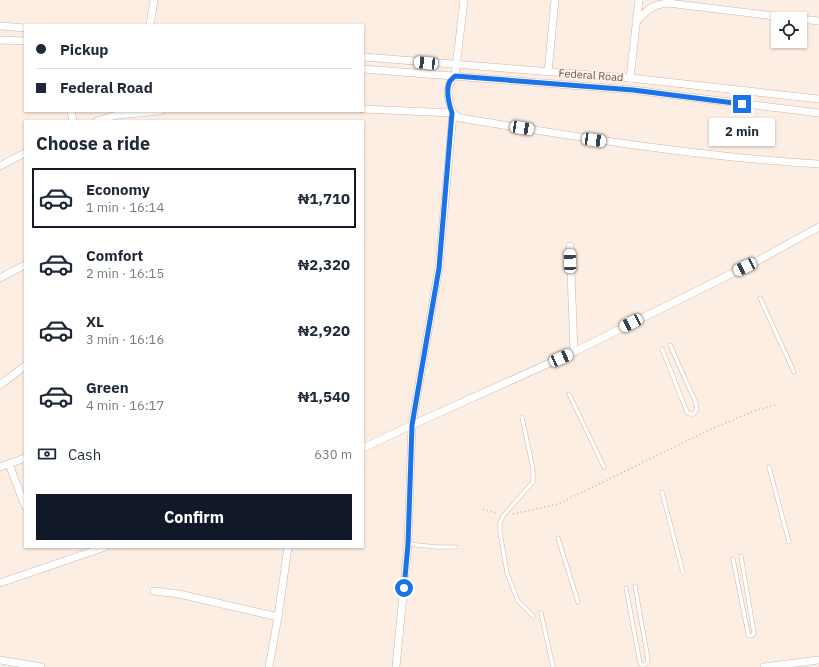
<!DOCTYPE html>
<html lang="en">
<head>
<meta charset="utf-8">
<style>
  body { margin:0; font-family:"IBM Plex Sans",sans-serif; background:#f6f6f7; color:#1f2937; height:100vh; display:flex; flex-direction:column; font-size:15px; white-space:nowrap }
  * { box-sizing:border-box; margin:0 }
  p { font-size:13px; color:#747a83 }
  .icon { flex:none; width:22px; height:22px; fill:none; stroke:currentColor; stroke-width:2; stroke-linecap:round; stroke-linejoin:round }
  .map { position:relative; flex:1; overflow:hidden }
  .drawer { position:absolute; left:24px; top:120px; width:340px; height:428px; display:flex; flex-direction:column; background:#fff; border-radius:0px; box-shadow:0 1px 3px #0004 }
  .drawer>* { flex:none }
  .guide { position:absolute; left:24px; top:24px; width:340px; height:88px; border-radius:0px; box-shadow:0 1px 3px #0004; display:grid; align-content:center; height:88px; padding:0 12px; background:#fff }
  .fabs { position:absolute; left:771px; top:12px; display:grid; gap:8px }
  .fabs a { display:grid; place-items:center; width:36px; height:36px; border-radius:0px; background:#fff; box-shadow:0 1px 3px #0004; font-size:20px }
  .end { position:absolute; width:18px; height:18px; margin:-9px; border:5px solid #1a73e8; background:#fff; box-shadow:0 0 0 2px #fff }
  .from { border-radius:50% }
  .bubble { position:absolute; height:28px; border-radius:0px; background:#fff; box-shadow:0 1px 3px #0004; font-size:13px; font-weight:700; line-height:28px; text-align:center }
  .car { position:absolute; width:12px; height:24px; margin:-12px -6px; border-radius:5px; box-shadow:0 0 3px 1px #0007; background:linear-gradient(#fff 24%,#345 0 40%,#fff 0 76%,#345 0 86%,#fff 0) }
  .guide b { display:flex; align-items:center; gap:14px; height:38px; font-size:15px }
  .guide b+b { border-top:1px solid #e0e1e3 }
  .guide i { width:10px; height:10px; background:#1f2937 }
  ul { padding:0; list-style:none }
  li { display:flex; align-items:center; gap:12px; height:60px; margin:0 8px 6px; padding:0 4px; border:2px solid transparent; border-radius:0px }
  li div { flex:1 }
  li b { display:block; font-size:15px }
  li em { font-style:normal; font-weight:700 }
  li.active { border-color:#111827 }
  li>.icon { width:36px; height:36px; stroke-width:1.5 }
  h2 { padding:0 12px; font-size:18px; line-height:48px }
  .pay { display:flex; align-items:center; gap:10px; height:44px; padding:0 12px; font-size:15px }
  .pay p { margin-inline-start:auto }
  .cta { display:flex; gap:8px; margin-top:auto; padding:8px 12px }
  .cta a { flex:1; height:46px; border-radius:0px; background:#111827; color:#fff; font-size:16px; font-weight:700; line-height:46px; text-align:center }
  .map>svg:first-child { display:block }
</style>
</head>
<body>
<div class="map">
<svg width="819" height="667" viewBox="0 0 819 667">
  <rect width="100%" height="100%" fill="#fceee3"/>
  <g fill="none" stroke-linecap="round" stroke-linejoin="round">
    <!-- service casing -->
    <g stroke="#d0b5ad" stroke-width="4.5">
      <g id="service">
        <polyline points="760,298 794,372"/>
        <polyline points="662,349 687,412 690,414 694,414 697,409 696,403 670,345"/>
        <polyline points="569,394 604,467"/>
        <polyline points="522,417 533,469 533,482 503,516 500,523 500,532 507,573 518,601 533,616"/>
        <polyline points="769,467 789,542"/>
        <polyline points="662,492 683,573"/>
        <polyline points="558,538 578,602"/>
        <polyline points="408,544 436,547 456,547"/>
        <polyline points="733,559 748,633 748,635 751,636 753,635 754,633 741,556"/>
        <polyline points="626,588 640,663 641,665 644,665 647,663 648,659 635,586"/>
        <polyline points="541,613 553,667"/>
      </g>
    </g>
    <!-- minor casing -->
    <g stroke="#d0b5ad" stroke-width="8">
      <g id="minor">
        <polyline points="800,19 819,21"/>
        <path d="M636,22C647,10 651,5 668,3L798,19"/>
        <polyline points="150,25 154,0"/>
        <polyline points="0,26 25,28"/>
        <polyline points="0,40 25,41"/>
        <polyline points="363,57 630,78 819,99"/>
        <polyline points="363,69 633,90 819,113"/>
        <polyline points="548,72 555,0"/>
        <polyline points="630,78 639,0"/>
        <path d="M363,109L453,113L457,117L466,119C583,138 700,157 819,164"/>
        <polyline points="71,111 73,121"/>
        <polyline points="97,121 117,115 160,111"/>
        <polyline points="0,166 25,153"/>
        <polyline points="570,246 574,352"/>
        <polyline points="0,278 25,265"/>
        <polyline points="0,385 25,366"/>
        <polyline points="363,448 412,425 574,352 759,260 819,227"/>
        <polyline points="9,464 25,506"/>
        <polyline points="0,467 25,458"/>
        <polyline points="0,583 105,547"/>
        <polyline points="154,591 179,594 278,617"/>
        <polyline points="0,660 41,667"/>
        <polyline points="269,667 278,617 288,547"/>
        <path d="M396,667L408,544L412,425L439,267L453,113C448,101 444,86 455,76L464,0"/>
        <polyline points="764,667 819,660"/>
      </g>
    </g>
    <!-- path -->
    <g stroke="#d7a99e" stroke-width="1.5" stroke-dasharray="1 3" stroke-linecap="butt">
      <polyline points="483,509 498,514"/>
      <polyline points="513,514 558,504 709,430 754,411 775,405"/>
    </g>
    <!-- service -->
    <use href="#service" stroke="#fff" stroke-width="3.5"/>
    <!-- minor -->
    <use href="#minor" stroke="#fff" stroke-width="7"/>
  </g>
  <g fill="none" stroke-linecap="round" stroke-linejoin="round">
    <!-- route -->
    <path stroke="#1a73e8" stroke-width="5" d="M404,588L408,544L412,425L439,268L452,113C449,104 445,90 450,81C451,80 454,77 455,76L633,90L742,104"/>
  </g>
  <g text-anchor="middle" stroke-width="3" stroke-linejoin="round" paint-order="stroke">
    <!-- street labels -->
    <g font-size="11" fill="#755049" stroke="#fff2ea">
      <text transform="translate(591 75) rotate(4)" y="4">Federal Road</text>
    </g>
  </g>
</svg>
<div class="fabs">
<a><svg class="icon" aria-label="locate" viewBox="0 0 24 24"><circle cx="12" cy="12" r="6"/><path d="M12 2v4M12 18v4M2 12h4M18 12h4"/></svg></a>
</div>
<i class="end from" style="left:404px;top:588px"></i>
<i class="end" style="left:742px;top:104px"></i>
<div class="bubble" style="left:709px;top:118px;width:66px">2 min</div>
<i class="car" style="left:426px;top:63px;rotate:275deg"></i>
<i class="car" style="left:522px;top:128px;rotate:99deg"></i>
<i class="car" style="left:594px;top:140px;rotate:98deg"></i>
<i class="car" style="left:570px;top:261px;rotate:358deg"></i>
<i class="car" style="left:745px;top:267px;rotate:244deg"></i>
<i class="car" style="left:631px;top:323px;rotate:243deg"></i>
<i class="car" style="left:561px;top:358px;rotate:66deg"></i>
<div class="guide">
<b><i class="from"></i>Pickup</b>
<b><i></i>Federal Road</b>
</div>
<section class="drawer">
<h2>Choose a ride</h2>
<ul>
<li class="active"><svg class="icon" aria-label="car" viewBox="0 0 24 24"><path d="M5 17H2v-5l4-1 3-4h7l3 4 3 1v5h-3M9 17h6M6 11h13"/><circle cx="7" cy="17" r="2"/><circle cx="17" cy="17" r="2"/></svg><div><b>Economy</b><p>1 min · 16:14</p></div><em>₦1,710</em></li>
<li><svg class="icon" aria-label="car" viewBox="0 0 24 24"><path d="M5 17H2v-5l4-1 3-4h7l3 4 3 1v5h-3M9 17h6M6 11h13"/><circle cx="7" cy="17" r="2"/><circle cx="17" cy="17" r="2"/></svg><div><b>Comfort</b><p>2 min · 16:15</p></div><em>₦2,320</em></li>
<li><svg class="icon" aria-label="car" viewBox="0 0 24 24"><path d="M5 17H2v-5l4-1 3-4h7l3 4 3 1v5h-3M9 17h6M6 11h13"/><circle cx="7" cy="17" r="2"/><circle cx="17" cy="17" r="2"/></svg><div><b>XL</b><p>3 min · 16:16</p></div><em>₦2,920</em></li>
<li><svg class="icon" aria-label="car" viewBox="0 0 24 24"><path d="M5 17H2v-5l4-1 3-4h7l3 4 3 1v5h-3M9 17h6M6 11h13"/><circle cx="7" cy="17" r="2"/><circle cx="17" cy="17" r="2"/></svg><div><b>Green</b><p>4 min · 16:17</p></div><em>₦1,540</em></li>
</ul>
<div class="pay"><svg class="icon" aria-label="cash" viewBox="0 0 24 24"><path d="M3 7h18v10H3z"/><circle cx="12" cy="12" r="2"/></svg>Cash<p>630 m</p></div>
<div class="cta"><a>Confirm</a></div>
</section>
</div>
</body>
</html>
